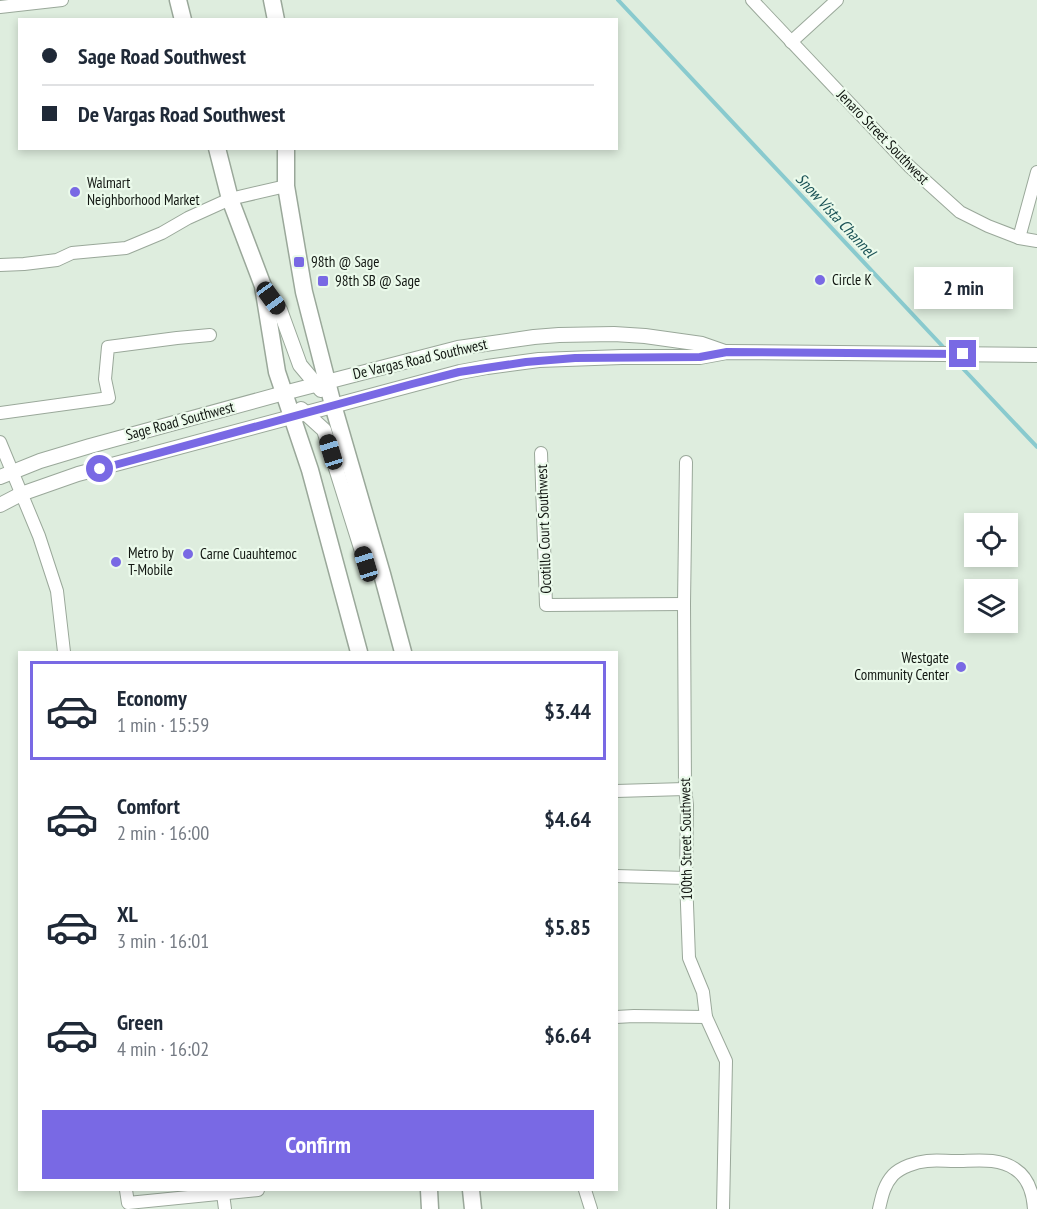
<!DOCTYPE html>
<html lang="en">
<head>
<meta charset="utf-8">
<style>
  body { margin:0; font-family:"PT Sans Narrow",sans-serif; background:#f6f6f7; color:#1f2937; height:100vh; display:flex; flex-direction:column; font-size:22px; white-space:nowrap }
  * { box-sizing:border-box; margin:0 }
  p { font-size:20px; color:#747a83 }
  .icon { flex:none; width:33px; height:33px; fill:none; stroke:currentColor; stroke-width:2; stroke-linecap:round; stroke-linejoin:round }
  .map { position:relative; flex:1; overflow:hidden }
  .side { position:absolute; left:18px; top:651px; width:600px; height:540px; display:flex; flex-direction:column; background:#fff; border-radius:0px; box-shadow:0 3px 9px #0003 }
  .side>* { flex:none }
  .guide { position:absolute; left:18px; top:18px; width:600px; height:132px; border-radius:0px; box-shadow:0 3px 9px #0003; display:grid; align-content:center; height:132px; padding:0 24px; background:#fff }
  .tools { position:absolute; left:964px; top:513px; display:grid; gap:12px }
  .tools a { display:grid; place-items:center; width:54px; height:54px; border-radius:0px; background:#fff; box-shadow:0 3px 9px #0003; font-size:30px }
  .end { position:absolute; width:27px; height:27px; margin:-14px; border:8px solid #7969e4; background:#fff; box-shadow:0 0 0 3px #fff }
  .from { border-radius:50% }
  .bubble { position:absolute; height:42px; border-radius:0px; background:#fff; box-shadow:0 3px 9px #0003; font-size:20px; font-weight:800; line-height:42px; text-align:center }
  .car { position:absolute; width:18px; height:36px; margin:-18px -9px; border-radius:8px; box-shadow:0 0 4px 2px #0007; background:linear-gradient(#222 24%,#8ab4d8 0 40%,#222 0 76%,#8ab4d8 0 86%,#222 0) }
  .guide b { display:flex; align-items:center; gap:21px; height:57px; font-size:22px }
  .guide b+b { border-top:2px solid #e0e1e3 }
  .guide i { width:15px; height:15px; background:#1f2937 }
  ul { padding:10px 0 0; list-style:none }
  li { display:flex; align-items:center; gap:18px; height:99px; margin:0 12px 9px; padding:0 12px; border:3px solid transparent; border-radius:0px }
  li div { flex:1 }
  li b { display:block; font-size:22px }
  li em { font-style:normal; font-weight:800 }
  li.selected { border-color:#7969e4 }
  li>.icon { width:54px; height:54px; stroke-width:1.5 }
  .cta { display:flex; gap:12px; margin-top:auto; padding:12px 24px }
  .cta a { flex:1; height:69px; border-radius:0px; background:#7969e4; color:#fff; font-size:24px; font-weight:800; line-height:69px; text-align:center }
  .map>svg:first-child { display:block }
</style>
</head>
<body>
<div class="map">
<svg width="1037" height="1209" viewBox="0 0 1037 1209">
  <rect width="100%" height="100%" fill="#deedde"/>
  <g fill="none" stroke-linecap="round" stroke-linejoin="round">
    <!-- stream -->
    <g stroke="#89cace" stroke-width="4">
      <polyline points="618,0 946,350"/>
      <polyline points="953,358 1037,447"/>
    </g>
    <!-- minor casing -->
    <g stroke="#9aa89a" stroke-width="14">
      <g id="minor">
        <polyline points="752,0 909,166 960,212 988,226 1019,238 1037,241"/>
        <polyline points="0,7 62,0"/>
        <polyline points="791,42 837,0"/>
        <polyline points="1019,238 1037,172"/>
        <polyline points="0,265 24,264 57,260 72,253 126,248 162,233 188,218 230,199 286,186"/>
        <polyline points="0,413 109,398 105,379 108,347 177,338 210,335"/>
        <polyline points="0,442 39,536 57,591 64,652"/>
        <polyline points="541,453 546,605 684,604"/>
        <polyline points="686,462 684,604 685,789 687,805 686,878 689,958 703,992 706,1017 726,1061 723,1209"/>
        <polyline points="616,791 685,789"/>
        <polyline points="616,876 686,878"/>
        <polyline points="616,1017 634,1016 706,1017"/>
        <polyline points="126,1190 128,1203 258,1190"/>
        <polyline points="585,1190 591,1209"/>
        <polyline points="223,1194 225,1209"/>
        <path d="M879,1209C882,1196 884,1185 893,1175C901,1167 916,1162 927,1161C936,1160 946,1161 955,1161C975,1161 998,1157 1015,1169C1029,1178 1033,1193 1034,1209"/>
      </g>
    </g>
    <!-- tertiary casing -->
    <g stroke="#9aa89a" stroke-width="16">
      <g id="tertiary">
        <polyline points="263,287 280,310 300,365 321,390"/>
        <polyline points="301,409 324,430 366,564 382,574"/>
        <polyline points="0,477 40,461 90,446 284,393 458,348 534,337 559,335 614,334 645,336 702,344 725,352"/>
        <polyline points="0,505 21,494 78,474 460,372 487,367 539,360 622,357 700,357 727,352 1037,355"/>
      </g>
    </g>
    <!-- secondary casing -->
    <g stroke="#9aa89a" stroke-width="19">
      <g id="secondary">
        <polyline points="178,0 183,20"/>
        <polyline points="272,0 276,20"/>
        <polyline points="217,148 230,199 263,286 277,372 310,470 359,652"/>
        <polyline points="286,148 286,186 304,292 333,405 382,574 403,652"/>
        <polyline points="429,1190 430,1209"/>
        <polyline points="471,1190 473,1209"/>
      </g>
    </g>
    <!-- minor -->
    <use href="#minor" stroke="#fff" stroke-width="12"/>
    <!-- tertiary -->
    <use href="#tertiary" stroke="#fff" stroke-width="14"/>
    <!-- secondary -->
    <use href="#secondary" stroke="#fff" stroke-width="16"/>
  </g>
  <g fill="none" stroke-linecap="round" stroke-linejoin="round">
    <!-- route -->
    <polyline stroke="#7969e4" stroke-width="8" points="100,469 412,384 459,372 526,362 575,358 700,357 727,352 963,354"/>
  </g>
  <!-- markers -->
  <g fill="#7969e4" stroke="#ebfaeb" stroke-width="2">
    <circle cx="75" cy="192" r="6"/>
    <rect x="293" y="256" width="12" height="12" rx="3"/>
    <circle cx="820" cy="280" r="6"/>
    <rect x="317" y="275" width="12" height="12" rx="3"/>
    <circle cx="188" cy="554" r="6"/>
    <circle cx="116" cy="562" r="6"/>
    <circle cx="961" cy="667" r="6"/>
  </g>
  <g text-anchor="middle" stroke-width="4.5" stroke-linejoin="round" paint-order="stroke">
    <!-- street labels -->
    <g font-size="15" fill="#111611" stroke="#ebfaeb">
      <text transform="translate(883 137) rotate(46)" y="5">Jenaro Street Southwest</text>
      <text transform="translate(420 359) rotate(-13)" y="5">De Vargas Road Southwest</text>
      <text transform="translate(180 421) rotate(-15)" y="5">Sage Road Southwest</text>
      <text transform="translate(544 529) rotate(-92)" y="5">Ocotillo Court Southwest</text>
      <text transform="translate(686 839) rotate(-91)" y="5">100th Street Southwest</text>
    </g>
    <!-- poi labels -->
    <g font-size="15" fill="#111611" stroke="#ebfaeb" text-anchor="start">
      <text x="87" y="188">Walmart<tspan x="87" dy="17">Neighborhood Market</tspan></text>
      <text x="311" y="267">98th @ Sage</text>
      <text x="832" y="285">Circle K</text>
      <text x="335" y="286">98th SB @ Sage</text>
      <text x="128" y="558">Metro by<tspan x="128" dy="17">T-Mobile</tspan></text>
      <text x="200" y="559">Carne Cuauhtemoc</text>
      <text x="949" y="663" text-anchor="end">Westgate<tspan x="949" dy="17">Community Center</tspan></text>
    </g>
    <!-- water labels -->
    <g font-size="16" font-style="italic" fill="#1a5256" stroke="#ebfaeb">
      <text transform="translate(836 215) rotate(47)" y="6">Snow Vista Channel</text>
    </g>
  </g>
</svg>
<div class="tools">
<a><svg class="icon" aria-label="locate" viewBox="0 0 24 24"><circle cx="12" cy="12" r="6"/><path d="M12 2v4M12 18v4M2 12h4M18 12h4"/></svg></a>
<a><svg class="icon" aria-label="layers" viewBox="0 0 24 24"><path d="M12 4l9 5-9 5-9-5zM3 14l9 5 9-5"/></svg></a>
</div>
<i class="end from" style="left:100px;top:469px"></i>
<i class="end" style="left:963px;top:354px"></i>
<div class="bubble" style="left:914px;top:267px;width:99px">2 min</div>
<i class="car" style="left:271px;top:298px;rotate:144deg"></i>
<i class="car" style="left:331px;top:452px;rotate:343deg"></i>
<i class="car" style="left:366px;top:564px;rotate:343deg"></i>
<div class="guide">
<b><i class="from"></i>Sage Road Southwest</b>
<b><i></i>De Vargas Road Southwest</b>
</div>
<section class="side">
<ul>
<li class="selected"><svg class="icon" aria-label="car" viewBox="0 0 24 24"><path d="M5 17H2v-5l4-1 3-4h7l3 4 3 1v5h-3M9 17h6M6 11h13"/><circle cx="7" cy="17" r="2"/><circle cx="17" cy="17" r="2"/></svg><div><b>Economy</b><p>1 min · 15:59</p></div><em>$3.44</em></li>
<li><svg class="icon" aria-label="car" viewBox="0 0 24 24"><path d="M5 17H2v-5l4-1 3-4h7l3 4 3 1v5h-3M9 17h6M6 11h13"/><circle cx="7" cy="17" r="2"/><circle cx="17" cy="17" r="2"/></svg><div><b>Comfort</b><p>2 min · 16:00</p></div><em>$4.64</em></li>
<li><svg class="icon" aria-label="car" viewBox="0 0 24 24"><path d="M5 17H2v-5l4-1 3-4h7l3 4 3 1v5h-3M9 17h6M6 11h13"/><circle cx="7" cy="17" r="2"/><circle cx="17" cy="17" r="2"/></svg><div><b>XL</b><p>3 min · 16:01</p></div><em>$5.85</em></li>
<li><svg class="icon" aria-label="car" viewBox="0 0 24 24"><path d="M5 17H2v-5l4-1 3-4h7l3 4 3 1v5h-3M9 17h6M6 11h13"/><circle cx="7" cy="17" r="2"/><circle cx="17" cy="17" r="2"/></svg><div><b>Green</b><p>4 min · 16:02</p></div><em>$6.64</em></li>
</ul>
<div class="cta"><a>Confirm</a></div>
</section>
</div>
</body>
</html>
